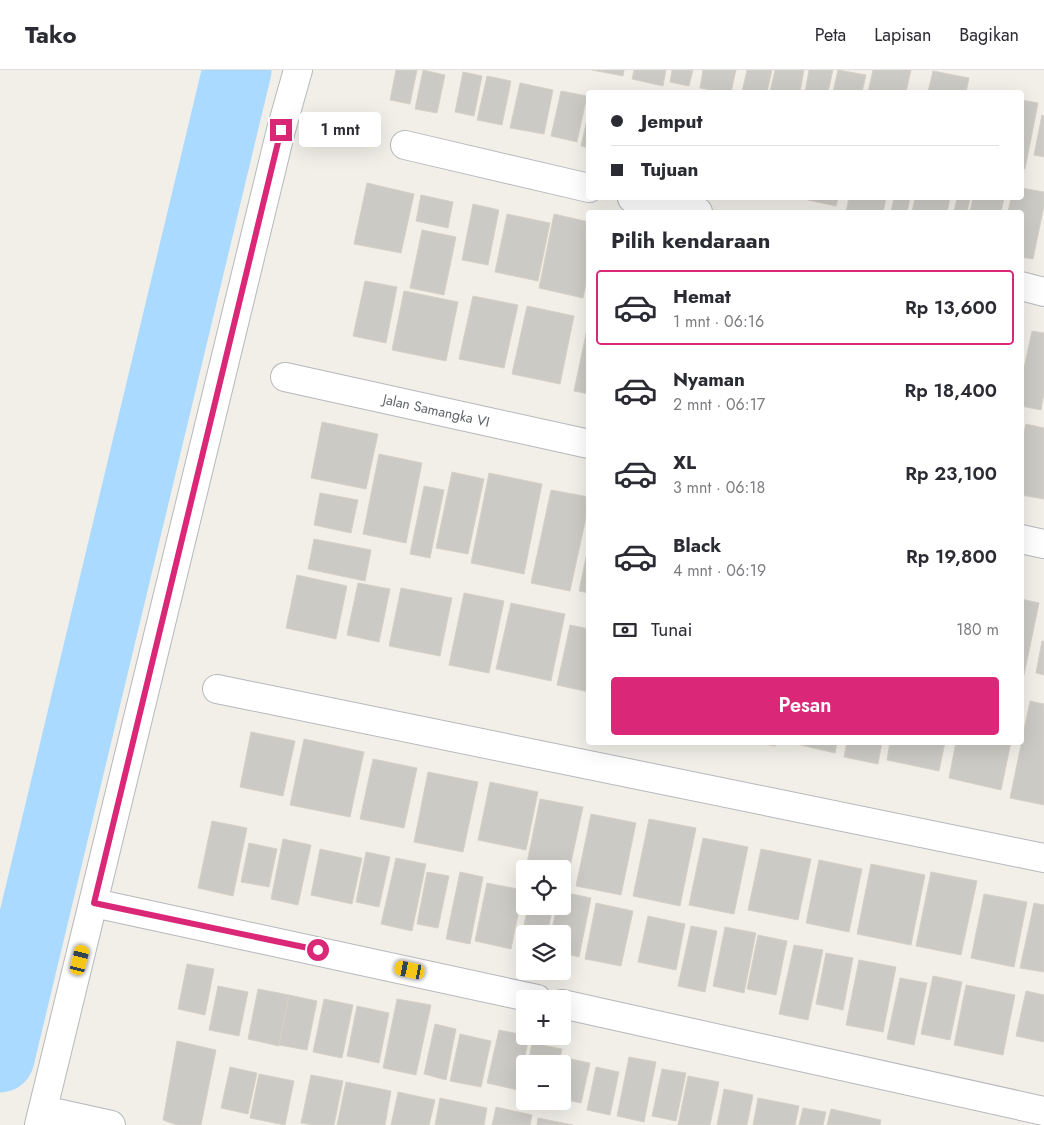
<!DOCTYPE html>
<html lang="id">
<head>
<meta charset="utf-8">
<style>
  body { margin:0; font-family:Jost,sans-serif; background:#f2f2f3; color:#2b2b33; height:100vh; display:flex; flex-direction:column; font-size:19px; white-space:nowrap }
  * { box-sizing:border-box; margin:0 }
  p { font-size:16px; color:#7c7c81 }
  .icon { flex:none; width:28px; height:28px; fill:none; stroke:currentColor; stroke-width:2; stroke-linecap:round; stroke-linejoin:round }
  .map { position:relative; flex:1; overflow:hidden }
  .details { position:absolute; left:586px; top:140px; width:438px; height:535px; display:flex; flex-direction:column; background:#fff; border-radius:5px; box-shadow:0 5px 20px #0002 }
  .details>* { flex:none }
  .top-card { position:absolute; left:586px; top:20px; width:438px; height:110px; border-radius:5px; box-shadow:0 5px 20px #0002; display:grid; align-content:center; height:110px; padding:0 25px; background:#fff }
  .controls { position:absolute; left:516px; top:790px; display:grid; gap:10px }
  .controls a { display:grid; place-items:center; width:55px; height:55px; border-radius:5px; background:#fff; box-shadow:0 5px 20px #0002; font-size:25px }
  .end { position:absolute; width:22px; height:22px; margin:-11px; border:6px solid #db2777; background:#fff; box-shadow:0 0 0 2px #fff }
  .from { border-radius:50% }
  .bubble { position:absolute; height:35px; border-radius:5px; background:#fff; box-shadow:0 5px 20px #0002; font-size:16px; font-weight:600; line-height:35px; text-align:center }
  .car { position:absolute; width:15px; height:30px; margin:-15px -8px; border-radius:6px; box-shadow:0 0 4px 1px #0007; background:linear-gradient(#f5c518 24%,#345 0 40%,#f5c518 0 76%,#345 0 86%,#f5c518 0) }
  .top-card b { display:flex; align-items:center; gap:18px; height:48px; font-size:19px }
  .top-card b+b { border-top:1px solid #e1e1e2 }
  .top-card i { width:12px; height:12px; background:#2b2b33 }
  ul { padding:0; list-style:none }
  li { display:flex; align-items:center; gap:15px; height:75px; margin:0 10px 8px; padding:0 15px; border:2px solid transparent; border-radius:5px }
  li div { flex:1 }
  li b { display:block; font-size:19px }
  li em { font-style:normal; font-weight:600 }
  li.on { border-color:#db2777 }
  li>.icon { width:45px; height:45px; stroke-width:1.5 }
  h2 { padding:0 25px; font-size:22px; line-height:60px }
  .pay { display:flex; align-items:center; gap:12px; height:55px; padding:0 25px; font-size:19px }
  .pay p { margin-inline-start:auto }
  .cta { display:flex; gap:10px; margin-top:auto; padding:10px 25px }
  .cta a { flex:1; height:58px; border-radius:5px; background:#db2777; color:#fff; font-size:20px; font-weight:600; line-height:58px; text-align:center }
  header { display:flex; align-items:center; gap:30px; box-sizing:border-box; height:70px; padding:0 25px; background:#fff; border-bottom:1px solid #e1e1e2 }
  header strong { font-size:24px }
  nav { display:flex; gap:28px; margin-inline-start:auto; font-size:18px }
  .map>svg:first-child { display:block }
</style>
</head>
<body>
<header>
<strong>Tako</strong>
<nav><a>Peta</a><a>Lapisan</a><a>Bagikan</a></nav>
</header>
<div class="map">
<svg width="1044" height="1055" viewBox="0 0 1044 1055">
  <rect width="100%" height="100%" fill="#f1efe8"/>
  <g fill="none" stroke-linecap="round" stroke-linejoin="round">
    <!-- river -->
    <polyline stroke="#aadaff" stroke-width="69" points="0,988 237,0"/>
  </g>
  <!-- building -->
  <g fill="#cccac5" stroke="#d6d1c6">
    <polygon points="396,0 417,0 410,34 390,30"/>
    <polygon points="423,0 445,5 437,43 415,39"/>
    <polygon points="592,0 624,0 623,6"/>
    <polygon points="634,0 666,0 663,16 632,9"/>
    <polygon points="672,0 693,0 689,16 670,12"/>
    <polygon points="703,0 736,0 731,22 722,22 700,18"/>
    <polygon points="747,0 772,0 767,22 742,22"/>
    <polygon points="775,0 804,0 800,22 770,22"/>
    <polygon points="809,0 833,0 828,22 805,22"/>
    <polygon points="838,0 866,5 862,22 833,22"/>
    <polygon points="873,0 911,0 906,22 868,22"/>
    <polygon points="933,1 969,8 966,22 928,22"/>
    <polygon points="463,2 482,6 474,46 455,42"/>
    <polygon points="487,6 511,11 502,55 477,50"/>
    <polygon points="520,13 553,20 544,64 510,58"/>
    <polygon points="561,21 587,26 577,72 551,66"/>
    <polygon points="1021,30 1038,33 1025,99 1021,98"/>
    <polygon points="589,40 589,78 581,76"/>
    <polygon points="1042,45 1044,46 1044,87 1034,85"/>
    <polygon points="367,113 414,124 401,183 354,174"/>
    <polygon points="1021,118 1044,122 1044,136 1033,189 1021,187 1021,142 1008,142 1011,128 1021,128"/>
    <polygon points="421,125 453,132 448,158 416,151"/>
    <polygon points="809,128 838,128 836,136 808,130"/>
    <polygon points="849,128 886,128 883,142 846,142"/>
    <polygon points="894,128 910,128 907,142 891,142"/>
    <polygon points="915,128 950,128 947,142 912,142"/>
    <polygon points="957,128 970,128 967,142 954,142"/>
    <polygon points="973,128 1004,128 1001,142 970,142"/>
    <polygon points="473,134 499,140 488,195 462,190"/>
    <polygon points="507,144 550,153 538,211 495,202"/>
    <polygon points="554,144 589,152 589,199 583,228 539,218"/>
    <polygon points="422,160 456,167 444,225 410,218"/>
    <polygon points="365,211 397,217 386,273 353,266"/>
    <polygon points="404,221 458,232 446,291 392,280"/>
    <polygon points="473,226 518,235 504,298 459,289"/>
    <polygon points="527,236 574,246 560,314 512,304"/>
    <polygon points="587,259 589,259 589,324 574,321"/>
    <polygon points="1032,261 1044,263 1044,323 1041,340 1021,336 1021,312"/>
    <polygon points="322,352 378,364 366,419 311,408"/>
    <polygon points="1026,354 1044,358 1044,429 1021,425 1021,375"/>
    <polygon points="379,384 422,393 406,473 363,464"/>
    <polygon points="452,402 484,409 468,484 436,478"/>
    <polygon points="489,403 542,414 524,504 471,493"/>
    <polygon points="424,416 444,420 430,488 410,484"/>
    <polygon points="551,420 589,427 589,434 570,521 531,513"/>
    <polygon points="320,423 358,430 351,463 314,455"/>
    <polygon points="314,469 371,480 365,511 308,499"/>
    <polygon points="589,473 589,523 579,521"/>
    <polygon points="297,505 347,516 336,569 286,558"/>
    <polygon points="358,513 390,519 379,572 347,565"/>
    <polygon points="401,518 452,528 440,586 389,576"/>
    <polygon points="464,523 504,531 489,603 449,595"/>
    <polygon points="1021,529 1039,533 1024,605 1021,604"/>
    <polygon points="511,533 565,544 551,611 496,599"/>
    <polygon points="570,555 589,559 589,622 557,615"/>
    <polygon points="1042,571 1044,571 1044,605 1036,603"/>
    <polygon points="1030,631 1044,634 1044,735 1010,728"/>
    <polygon points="251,662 295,671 283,726 240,717"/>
    <polygon points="304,669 364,682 350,747 290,735"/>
    <polygon points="755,672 776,672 775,676"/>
    <polygon points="788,672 837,672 835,683"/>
    <polygon points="847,672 882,672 878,694 844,687"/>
    <polygon points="890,672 945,672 939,701 887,690"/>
    <polygon points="956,672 1011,672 1001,720 949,708"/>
    <polygon points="373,689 417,698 404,758 360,749"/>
    <polygon points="428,702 478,712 463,782 414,772"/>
    <polygon points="490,712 538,722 526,780 478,770"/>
    <polygon points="540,729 583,737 568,806 562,805 562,799 526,798"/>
    <polygon points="591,744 636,753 621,825 576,816"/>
    <polygon points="649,749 696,758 680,836 633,826"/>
    <polygon points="212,751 247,758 233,826 198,818"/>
    <polygon points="703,768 748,777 734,844 689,835"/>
    <polygon points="283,769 311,775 298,835 271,829"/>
    <polygon points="249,773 277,779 269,817 241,812"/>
    <polygon points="320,779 362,788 352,834 311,825"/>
    <polygon points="761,779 811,789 798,850 748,840"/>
    <polygon points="366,782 390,787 379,837 356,832"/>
    <polygon points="396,788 426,794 412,861 381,854"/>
    <polygon points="819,790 862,799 849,862 806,853"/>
    <polygon points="871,794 925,805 911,875 857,864"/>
    <polygon points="427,802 449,806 438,858 417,854"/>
    <polygon points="460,802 483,807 470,874 446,869"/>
    <polygon points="931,802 977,811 961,885 916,876"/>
    <polygon points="487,813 523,820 511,879 475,871"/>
    <polygon points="562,822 591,828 579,887 562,883 562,864 551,864 557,836 562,836"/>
    <polygon points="984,824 1027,832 1014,897 971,888"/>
    <polygon points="596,833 633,841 621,896 585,889"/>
    <polygon points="1034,833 1044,835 1044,902 1020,898"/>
    <polygon points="528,836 553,836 547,864 525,864 525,876 520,875"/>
    <polygon points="648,846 685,854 676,900 638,892"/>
    <polygon points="691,856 717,861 705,922 678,916"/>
    <polygon points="725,857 756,863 744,923 713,916"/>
    <polygon points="758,865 787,871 776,925 747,919"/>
    <polygon points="794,875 823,880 808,950 779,944"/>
    <polygon points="826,883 853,888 843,940 816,934"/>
    <polygon points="859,890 896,897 883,962 846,955"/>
    <polygon points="187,894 214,899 205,945 178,939"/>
    <polygon points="933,906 962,912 950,970 921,964"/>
    <polygon points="900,908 927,913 914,975 887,969"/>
    <polygon points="966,915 1015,925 1003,985 954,975"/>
    <polygon points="218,916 248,922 239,966 209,960"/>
    <polygon points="258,919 289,925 279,976 248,969"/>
    <polygon points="1026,921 1044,925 1044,972 1016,966"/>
    <polygon points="289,925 317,931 307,980 279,975"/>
    <polygon points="324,929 353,935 342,988 313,982"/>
    <polygon points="397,929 431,935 416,1005 383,998"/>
    <polygon points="357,936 389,943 379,993 347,986"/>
    <polygon points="435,954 456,959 446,1010 424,1004"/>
    <polygon points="499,960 529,966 518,1020 487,1013"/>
    <polygon points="460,964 491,971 481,1017 450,1011"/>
    <polygon points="177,971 216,980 201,1055 177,1055 163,1050"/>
    <polygon points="532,973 562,979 559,994 528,994"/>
    <polygon points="629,987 656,992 644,1052 617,1046"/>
    <polygon points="566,988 590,993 581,1033 562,1029 562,1004"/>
    <polygon points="230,997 257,1003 248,1044 221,1038"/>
    <polygon points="596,997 619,1002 610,1045 587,1040"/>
    <polygon points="662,999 686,1003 676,1051 652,1046"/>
    <polygon points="259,1004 294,1011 285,1055 250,1048"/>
    <polygon points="311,1005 343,1011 334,1055 313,1055 301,1053"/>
    <polygon points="688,1006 719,1012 710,1055 678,1055"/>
    <polygon points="525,1008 525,1028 521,1027"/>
    <polygon points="346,1012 391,1021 385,1055 337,1055"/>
    <polygon points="724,1019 753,1025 747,1055 717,1055"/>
    <polygon points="398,1022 435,1030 429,1055 391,1055"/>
    <polygon points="440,1028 487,1038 484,1055 435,1055"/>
    <polygon points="758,1028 799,1036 795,1055 753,1055"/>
    <polygon points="496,1037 532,1045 530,1055 492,1055"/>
    <polygon points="803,1038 826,1042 823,1055 799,1055"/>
    <polygon points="831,1039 881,1050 880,1055 827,1055"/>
    <polygon points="538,1048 573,1055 537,1055"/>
  </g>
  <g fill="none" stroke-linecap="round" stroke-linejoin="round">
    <!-- minor casing -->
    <g stroke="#b5b8bc" stroke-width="30">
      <g id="minor">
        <polyline points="405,75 589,118"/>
        <polyline points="632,128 698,142"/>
        <polyline points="1021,216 1044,222"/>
        <path id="s1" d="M285,307L589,374"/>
        <polyline points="1021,469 1044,474"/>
        <polyline points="217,619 1044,788"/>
        <polyline points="94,833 537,929"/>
        <polyline points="562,934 1044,1041"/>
        <polyline points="43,1040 111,1055"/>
        <polyline points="39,1055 281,60 298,0"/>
      </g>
    </g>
    <!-- minor -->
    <use href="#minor" stroke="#fff" stroke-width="28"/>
  </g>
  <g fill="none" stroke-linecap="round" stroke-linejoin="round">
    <!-- route -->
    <polyline stroke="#db2777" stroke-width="6" points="281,60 94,833 318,880"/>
  </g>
  <g text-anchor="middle" stroke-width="4.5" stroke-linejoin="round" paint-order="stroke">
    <!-- street labels -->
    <g font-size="14" fill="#5f6368" stroke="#fff">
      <text dy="5" stroke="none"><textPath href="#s1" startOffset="155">Jalan Samangka VI</textPath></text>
    </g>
  </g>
</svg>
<div class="controls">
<a><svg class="icon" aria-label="locate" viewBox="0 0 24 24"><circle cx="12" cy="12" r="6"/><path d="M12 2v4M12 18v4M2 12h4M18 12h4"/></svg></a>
<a><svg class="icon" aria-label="layers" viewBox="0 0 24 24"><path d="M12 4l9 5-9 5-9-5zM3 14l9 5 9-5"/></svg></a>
<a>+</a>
<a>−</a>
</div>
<i class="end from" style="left:318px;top:880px"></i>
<i class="end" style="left:281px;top:60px"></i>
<div class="bubble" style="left:299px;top:42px;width:82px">1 mnt</div>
<i class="car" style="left:80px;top:890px;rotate:14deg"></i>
<i class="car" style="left:410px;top:900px;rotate:282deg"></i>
<div class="top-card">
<b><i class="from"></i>Jemput</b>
<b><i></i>Tujuan</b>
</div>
<section class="details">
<h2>Pilih kendaraan</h2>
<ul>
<li class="on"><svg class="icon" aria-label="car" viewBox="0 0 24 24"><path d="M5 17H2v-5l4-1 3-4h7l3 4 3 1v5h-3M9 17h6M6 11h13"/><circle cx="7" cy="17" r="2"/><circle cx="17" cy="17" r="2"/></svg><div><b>Hemat</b><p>1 mnt · 06:16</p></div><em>Rp 13,600</em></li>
<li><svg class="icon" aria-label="car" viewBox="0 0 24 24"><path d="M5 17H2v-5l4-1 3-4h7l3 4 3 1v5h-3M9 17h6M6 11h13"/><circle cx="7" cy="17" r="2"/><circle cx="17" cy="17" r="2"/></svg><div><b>Nyaman</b><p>2 mnt · 06:17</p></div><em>Rp 18,400</em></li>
<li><svg class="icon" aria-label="car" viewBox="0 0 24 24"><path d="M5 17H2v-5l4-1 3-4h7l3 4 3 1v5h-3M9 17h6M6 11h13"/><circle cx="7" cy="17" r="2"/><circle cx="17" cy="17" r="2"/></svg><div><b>XL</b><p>3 mnt · 06:18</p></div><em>Rp 23,100</em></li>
<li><svg class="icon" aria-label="car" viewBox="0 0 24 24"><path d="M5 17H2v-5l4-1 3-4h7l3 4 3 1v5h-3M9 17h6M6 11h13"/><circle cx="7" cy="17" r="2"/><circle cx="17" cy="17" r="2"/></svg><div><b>Black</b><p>4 mnt · 06:19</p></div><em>Rp 19,800</em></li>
</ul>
<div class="pay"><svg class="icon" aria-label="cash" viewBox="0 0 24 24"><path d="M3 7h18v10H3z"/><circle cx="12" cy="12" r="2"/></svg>Tunai<p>180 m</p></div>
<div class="cta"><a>Pesan</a></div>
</section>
</div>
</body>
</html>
